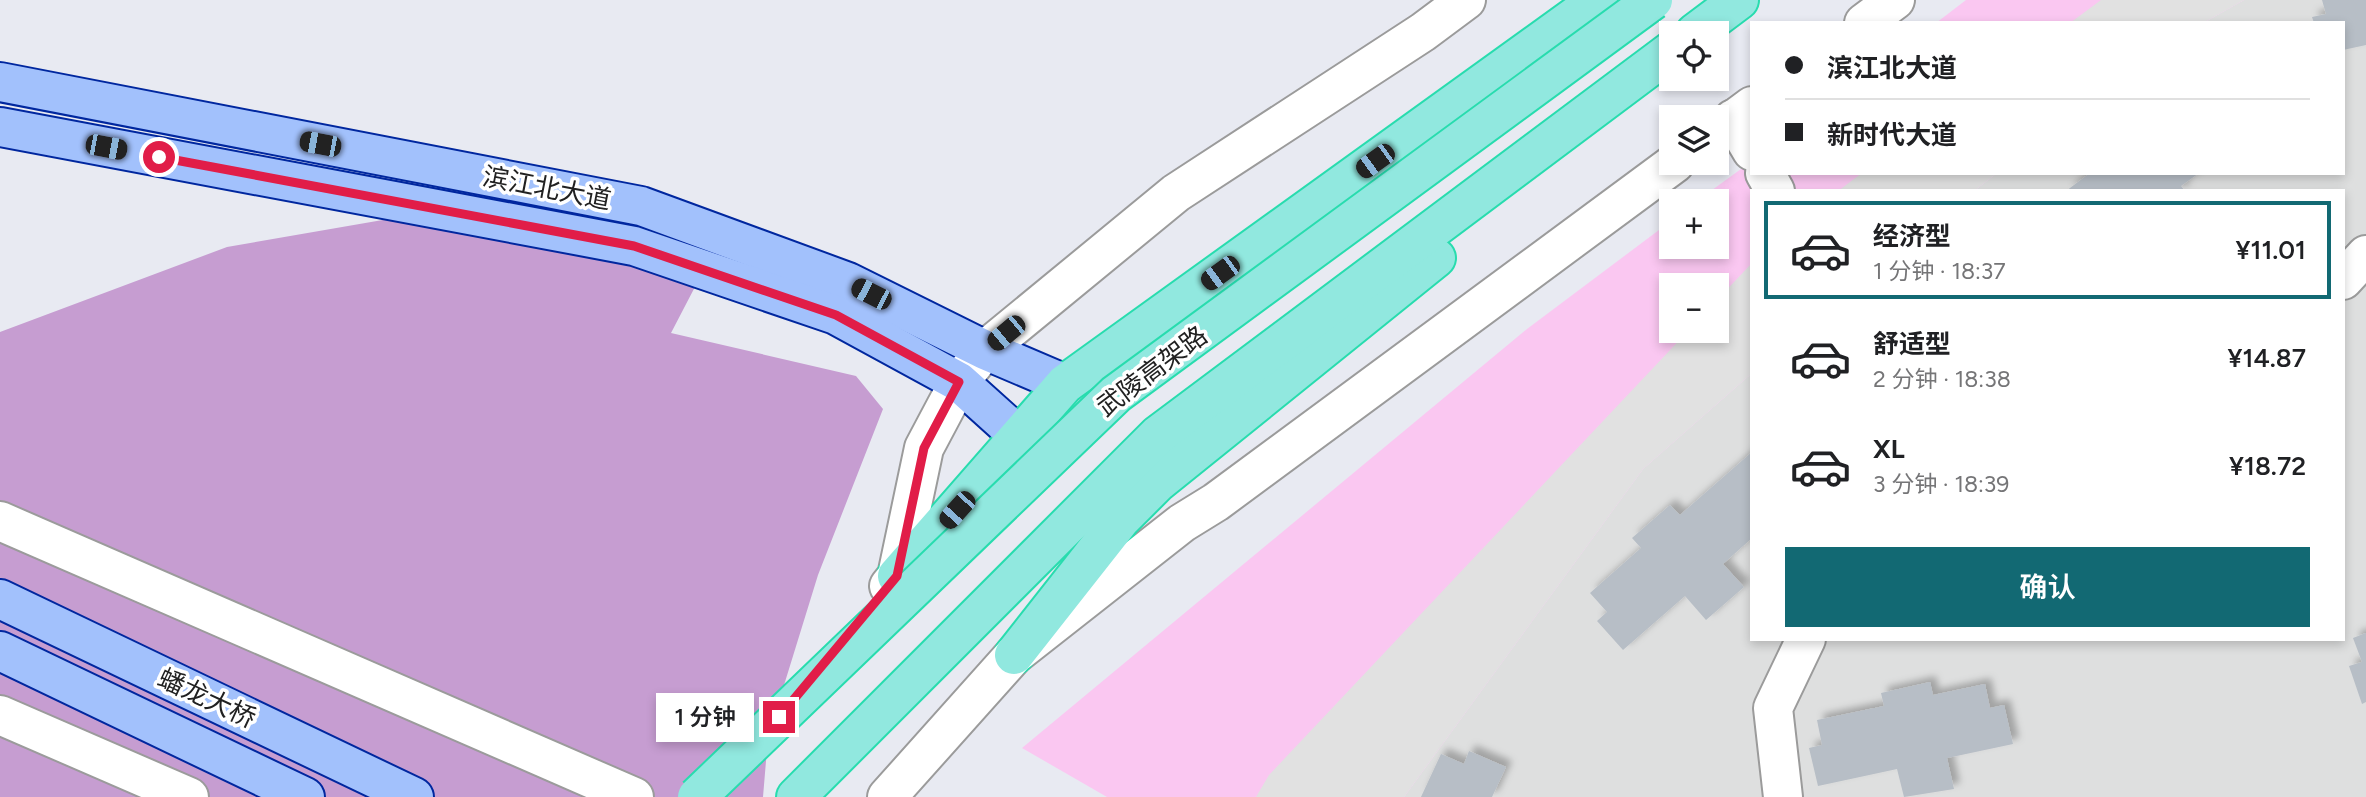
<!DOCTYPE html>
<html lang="zh">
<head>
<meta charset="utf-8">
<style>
  body { margin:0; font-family:Figtree,"Noto Sans SC",sans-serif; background:#f6f6f6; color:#202124; height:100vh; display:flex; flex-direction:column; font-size:26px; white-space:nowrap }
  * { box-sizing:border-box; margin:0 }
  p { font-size:23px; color:#757577 }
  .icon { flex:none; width:38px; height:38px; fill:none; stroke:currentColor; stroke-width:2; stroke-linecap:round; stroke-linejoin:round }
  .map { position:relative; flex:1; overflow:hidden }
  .side { position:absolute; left:1750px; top:189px; width:595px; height:452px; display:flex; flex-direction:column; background:#fff; border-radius:0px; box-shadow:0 4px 10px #0003 }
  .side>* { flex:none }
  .guide { position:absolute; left:1750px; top:21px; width:595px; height:154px; border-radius:0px; box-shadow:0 4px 10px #0003; display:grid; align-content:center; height:154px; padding:0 35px; background:#fff }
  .tools { position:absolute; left:1659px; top:21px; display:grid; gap:14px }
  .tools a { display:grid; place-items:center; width:70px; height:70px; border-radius:0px; background:#fff; box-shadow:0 4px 10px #0003; font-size:35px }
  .end { position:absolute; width:32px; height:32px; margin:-16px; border:9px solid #e11d48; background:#fff; box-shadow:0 0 0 4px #fff }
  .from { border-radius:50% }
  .bubble { position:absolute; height:49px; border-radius:0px; background:#fff; box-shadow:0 4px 10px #0003; font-size:23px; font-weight:600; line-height:49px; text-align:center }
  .car { position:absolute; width:21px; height:42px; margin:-21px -10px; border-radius:9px; box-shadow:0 0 5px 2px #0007; background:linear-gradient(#222 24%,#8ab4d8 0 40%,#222 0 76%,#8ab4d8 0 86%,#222 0) }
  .guide b { display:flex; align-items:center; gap:24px; height:66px; font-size:26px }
  .guide b+b { border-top:2px solid #e0e0e0 }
  .guide i { width:18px; height:18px; background:#202124 }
  ul { padding:12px 0 0; list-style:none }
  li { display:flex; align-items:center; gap:21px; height:98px; margin:0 14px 10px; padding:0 21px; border:4px solid transparent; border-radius:0px }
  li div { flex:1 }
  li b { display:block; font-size:26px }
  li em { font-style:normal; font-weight:600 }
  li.current { border-color:#126973 }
  li>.icon { width:63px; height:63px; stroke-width:1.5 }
  .action { display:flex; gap:14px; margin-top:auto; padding:14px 35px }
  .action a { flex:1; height:80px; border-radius:0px; background:#126973; color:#fff; font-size:28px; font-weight:600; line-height:80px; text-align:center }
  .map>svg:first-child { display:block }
</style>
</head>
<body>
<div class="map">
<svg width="2366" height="797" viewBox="0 0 2366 797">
  <defs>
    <filter id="shadow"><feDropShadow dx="6" dy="-6" stdDeviation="3.5" flood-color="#0004"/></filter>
  </defs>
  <rect width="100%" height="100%" fill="#e8eaf2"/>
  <!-- residential -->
  <polygon fill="#dedfdf" points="2244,0 2366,0 2366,797 1404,797 1643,469 1752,373 1752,639 2343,639 2343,191 1974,191 1997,173 2343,173 2343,23 2203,23"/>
  <!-- forest -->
  <polygon fill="#c69dd1" points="504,199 723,233 671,333 856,376 883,409 818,575 768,737 763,797 0,797 0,332 227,247"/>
  <!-- park -->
  <g fill="#fac7f1" fill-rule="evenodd">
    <polygon points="1966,0 2244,0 2203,23 1936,23"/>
    <path d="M1752,161V173H1997L1974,191H1752V373L1643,469L1404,797H1107L1022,748L1527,329L1671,221V247H1717V201H1697ZM1671,285H1717V331H1671Z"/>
  </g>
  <!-- parking -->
  <g fill="#e1e1e1">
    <polygon points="2101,0 2244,0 2203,23 2070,23"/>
    <polygon points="1862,173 1997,173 1974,191 1838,191"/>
    <polygon points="1752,263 1752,373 1643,469 1404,797 1256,797 1269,775 1688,331 1717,331 1717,300"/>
  </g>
  <!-- building -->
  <g fill="#b7bec6" filter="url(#shadow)">
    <polygon points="2322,0 2366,0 2366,45 2343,50 2343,23 2314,23 2312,17 2326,14"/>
    <polygon points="2090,173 2199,173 2181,186 2185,191 2066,191"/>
    <polygon points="1752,452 1752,538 1723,564 1744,587 1706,620 1685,596 1623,650 1597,621 1607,612 1590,593 1641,548 1632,538 1670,505 1680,515"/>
    <polygon points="2366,633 2366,702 2362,704 2349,666 2362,662 2353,638"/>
    <polygon points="1930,682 1933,695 1985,684 1990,708 2004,705 2013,744 1947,758 1954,789 1904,797 1897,769 1818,786 1809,748 1822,745 1817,720 1884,706 1881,693"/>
    <polygon points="1469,751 1506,767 1492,797 1421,797 1441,754 1464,764"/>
  </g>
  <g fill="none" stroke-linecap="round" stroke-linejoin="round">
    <!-- minor casing -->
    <g stroke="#9b9b9b" stroke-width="42">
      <g id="minor">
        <polyline points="1864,23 1895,0"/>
        <polyline points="1733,119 1752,151"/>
        <polyline points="1717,132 1752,106"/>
        <polyline points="1765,173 1775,191"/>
        <polyline points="2343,280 2366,255"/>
        <polyline points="0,521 634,797"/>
        <polyline points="889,586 897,576 924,448 959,382 985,350 1176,193 1423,32 1466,0"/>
        <polyline points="0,715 189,797"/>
        <polyline points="887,797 1014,655 1182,523 1216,502 1675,163"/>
        <polyline points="1783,797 1773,708 1806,639"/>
      </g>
    </g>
    <!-- major casing -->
    <g stroke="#00279f" stroke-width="42">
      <g id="major">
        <polyline points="0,82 641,206 848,282 985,350 1065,384"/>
        <polyline points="0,127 634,246 836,315 959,382 1020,437"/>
        <polyline points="0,599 414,797"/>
        <polyline points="0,651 305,797"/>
      </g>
    </g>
    <!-- highway casing -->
    <g stroke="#28dcae" stroke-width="42">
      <g id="highway">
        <polyline points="1695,33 1739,0"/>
        <polyline points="897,576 1065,384 1598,0"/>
        <polyline points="1014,655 1121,519 1157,483 1436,258"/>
        <polyline points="796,797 1158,435 1671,51"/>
      </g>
    </g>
    <!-- minor -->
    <use href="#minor" stroke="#fff" stroke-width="38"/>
    <!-- major -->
    <use href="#major" stroke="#a2c1fc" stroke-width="38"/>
    <!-- highway -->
    <use href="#highway" stroke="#91e8df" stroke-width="38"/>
    <!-- highway-bridge casing -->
    <g stroke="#28dcae" stroke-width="42" stroke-linecap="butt">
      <polyline id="highway-bridge" points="697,797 1116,394 1653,0"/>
    </g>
    <!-- highway-bridge -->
    <use href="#highway-bridge" stroke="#91e8df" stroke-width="38"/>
  </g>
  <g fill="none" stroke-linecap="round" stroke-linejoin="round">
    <!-- route -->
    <polyline stroke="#e11d48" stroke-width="9" points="159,157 634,246 836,315 959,382 924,448 897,576 779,717"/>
  </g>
  <g text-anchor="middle" stroke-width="7" stroke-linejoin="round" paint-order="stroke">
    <!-- street labels -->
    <g font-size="26" fill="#212121" stroke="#fff">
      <text transform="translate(547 188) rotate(11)" y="9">滨江北大道</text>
      <text transform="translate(1152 371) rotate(-37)" y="9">武陵高架路</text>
      <text transform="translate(207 698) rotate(25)" y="9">蟠龙大桥</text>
    </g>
  </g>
</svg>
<div class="tools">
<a><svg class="icon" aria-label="locate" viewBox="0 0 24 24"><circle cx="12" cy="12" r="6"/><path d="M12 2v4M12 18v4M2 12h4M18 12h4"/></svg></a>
<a><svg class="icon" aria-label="layers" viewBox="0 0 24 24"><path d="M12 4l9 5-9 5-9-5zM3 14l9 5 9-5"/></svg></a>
<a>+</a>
<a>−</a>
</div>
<i class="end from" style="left:159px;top:157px"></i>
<i class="end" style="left:779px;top:717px"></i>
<div class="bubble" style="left:656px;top:693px;width:98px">1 分钟</div>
<i class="car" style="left:320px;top:144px;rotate:281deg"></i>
<i class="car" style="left:106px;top:147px;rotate:101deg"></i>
<i class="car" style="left:1375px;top:161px;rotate:234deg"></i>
<i class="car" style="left:1220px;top:273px;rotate:234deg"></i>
<i class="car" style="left:871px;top:294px;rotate:297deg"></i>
<i class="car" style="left:1006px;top:333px;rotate:230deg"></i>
<i class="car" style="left:957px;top:510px;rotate:222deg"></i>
<div class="guide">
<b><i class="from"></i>滨江北大道</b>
<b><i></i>新时代大道</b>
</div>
<section class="side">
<ul>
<li class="current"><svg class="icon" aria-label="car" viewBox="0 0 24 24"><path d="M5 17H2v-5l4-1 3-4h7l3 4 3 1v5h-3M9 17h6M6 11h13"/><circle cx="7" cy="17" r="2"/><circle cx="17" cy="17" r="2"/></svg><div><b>经济型</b><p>1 分钟 · 18:37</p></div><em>¥11.01</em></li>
<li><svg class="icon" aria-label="car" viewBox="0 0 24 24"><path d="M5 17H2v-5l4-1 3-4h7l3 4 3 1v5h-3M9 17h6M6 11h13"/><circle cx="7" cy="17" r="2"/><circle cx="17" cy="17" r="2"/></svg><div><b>舒适型</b><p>2 分钟 · 18:38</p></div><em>¥14.87</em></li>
<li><svg class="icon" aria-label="car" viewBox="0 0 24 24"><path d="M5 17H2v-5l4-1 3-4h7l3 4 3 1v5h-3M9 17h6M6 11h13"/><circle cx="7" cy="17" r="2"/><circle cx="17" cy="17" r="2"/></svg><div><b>XL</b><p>3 分钟 · 18:39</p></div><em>¥18.72</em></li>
</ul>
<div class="action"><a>确认</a></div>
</section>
</div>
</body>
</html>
